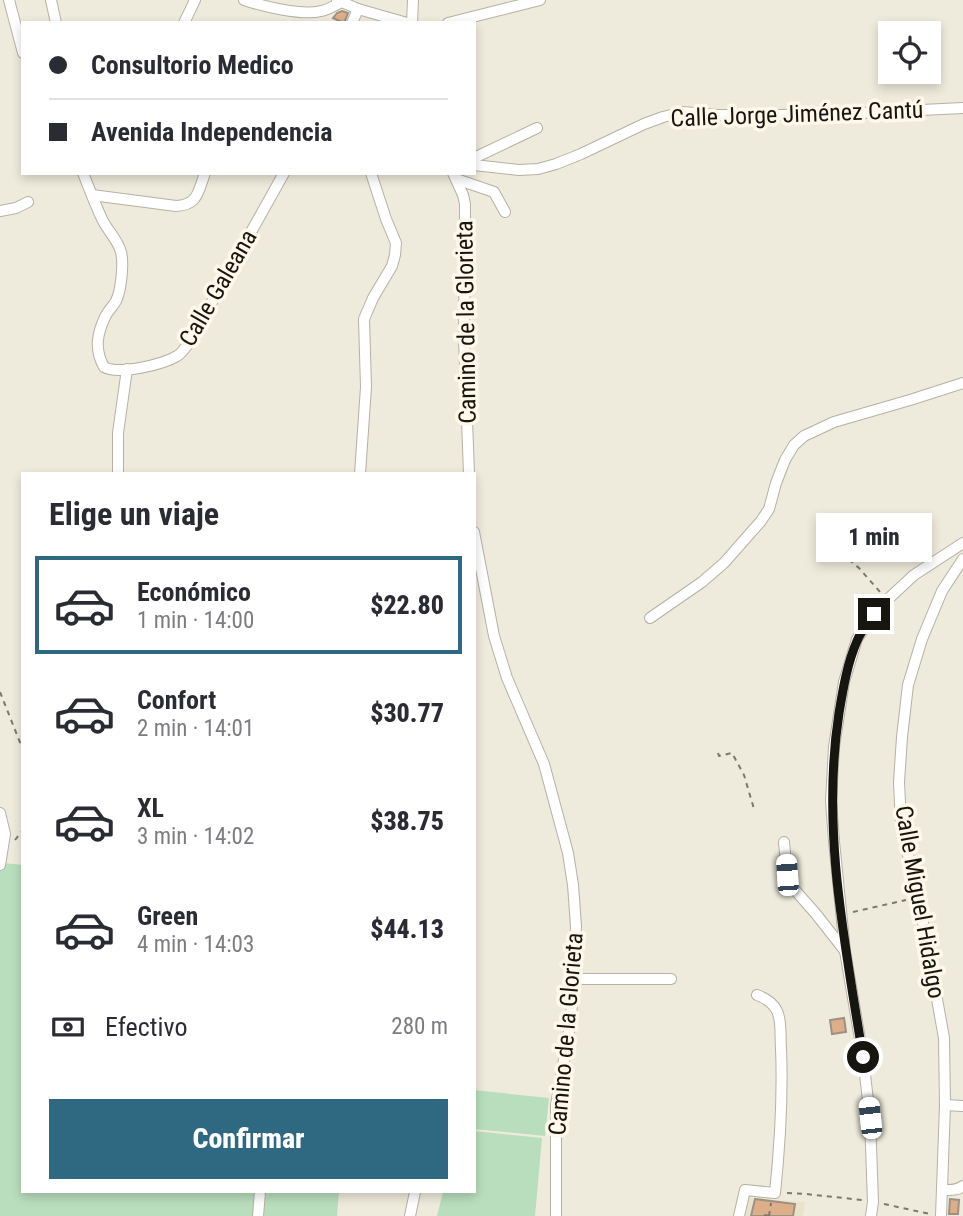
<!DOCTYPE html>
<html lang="es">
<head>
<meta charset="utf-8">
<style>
  body { margin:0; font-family:"Roboto Condensed",sans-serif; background:#f7f7f7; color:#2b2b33; height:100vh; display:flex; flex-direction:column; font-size:26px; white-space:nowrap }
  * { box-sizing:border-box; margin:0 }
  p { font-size:23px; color:#7c7c81 }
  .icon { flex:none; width:38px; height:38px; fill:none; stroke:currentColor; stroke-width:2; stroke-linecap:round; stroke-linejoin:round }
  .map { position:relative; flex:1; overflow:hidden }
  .details { position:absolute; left:21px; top:472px; width:455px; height:721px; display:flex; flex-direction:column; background:#fff; border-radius:0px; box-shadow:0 4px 10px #0003 }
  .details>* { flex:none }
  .hud { position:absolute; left:21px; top:21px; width:455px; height:154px; border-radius:0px; box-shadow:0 4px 10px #0003; display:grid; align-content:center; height:154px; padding:0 28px; background:#fff }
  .fabs { position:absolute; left:878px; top:21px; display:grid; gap:14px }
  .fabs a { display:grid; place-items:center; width:63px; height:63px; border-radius:0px; background:#fff; box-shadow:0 4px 10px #0003; font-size:35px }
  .end { position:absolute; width:32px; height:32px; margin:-16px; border:9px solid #171510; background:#fff; box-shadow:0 0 0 4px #fff }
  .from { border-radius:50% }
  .bubble { position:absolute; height:49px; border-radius:0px; background:#fff; box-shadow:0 4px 10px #0003; font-size:23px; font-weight:800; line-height:49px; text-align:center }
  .car { position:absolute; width:21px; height:42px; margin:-21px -10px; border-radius:9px; box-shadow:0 0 5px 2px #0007; background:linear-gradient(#fff 24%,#345 0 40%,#fff 0 76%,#345 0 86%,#fff 0) }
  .hud b { display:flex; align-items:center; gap:24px; height:66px; font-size:26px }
  .hud b+b { border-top:2px solid #e1e1e2 }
  .hud i { width:18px; height:18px; background:#2b2b33 }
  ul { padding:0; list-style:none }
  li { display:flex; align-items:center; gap:21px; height:98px; margin:0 14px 10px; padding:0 14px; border:4px solid transparent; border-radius:0px }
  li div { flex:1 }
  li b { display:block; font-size:26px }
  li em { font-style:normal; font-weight:800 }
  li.current { border-color:#2e6881 }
  li>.icon { width:63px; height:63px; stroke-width:1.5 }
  h2 { padding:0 28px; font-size:32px; line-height:84px }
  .pay { display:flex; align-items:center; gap:18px; height:77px; padding:0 28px; font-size:26px }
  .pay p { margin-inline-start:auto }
  .action { display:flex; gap:14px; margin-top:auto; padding:14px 28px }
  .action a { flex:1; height:80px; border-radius:0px; background:#2e6881; color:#fff; font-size:28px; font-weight:800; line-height:80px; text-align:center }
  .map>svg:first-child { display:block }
</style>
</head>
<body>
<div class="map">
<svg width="963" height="1216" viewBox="0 0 963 1216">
  <rect width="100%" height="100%" fill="#efebdc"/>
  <!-- built -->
  <polygon fill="#eae3cc" points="748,1198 805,1202 803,1216 745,1216"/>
  <!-- green -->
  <g fill="#b9debd">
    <polygon points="0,850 4,863 23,865 23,1192 339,1192 337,1216 0,1216"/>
    <polygon points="474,1090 549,1098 545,1136 474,1129"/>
    <polygon points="474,1131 542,1138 535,1216 437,1216 443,1192 474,1192"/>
  </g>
  <!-- building -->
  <g fill="#ddae87" stroke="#9d9086" stroke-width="2">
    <polygon points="342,11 348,13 344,23 333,18 337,13"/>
    <polygon points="844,1018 846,1032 832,1034 830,1020"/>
    <polygon points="755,1199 795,1204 793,1216 751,1216"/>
    <polygon points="950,1199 959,1200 958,1214 949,1214"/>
  </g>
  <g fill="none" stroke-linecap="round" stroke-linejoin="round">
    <!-- minor casing -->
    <g stroke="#b6b1a3" stroke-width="12">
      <g id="minor">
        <polyline points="9,0 23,53"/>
        <polyline points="51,0 56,23"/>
        <path d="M244,0C262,6 302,16 321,11C328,10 335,5 342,2"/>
        <polyline points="337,0 358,9 407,23"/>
        <polyline points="184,23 195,0"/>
        <polyline points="352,23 358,9"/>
        <polyline points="412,23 413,0"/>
        <polyline points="448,23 540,0"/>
        <polyline points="474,158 537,128"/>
        <polyline points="474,165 519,170 538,169 556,164 581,154 644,124 663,117 683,112 717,115 818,115 963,108"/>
        <path d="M83,173C89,188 95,204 102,219C107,230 118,240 121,252C124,264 121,291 116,301C113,306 109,310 106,315C97,333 94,349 104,367C118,375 162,365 177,356C181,354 185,348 189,343L284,173"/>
        <polyline points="453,173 463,195 465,204 464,339 469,474"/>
        <polyline points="456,179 494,192 505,212"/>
        <path d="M92,195L176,206C198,205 198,192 205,173"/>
        <polyline points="0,211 16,208 28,202"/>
        <polyline points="118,474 118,433 127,369"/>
        <polyline points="360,474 366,387 364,319 373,298 392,266 395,255 396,243 386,219 371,173"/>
        <polyline points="474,532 494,636 507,678 544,764 568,853 573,885 576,926 571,1020 556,1105 556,1216"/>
        <polyline points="650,618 702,582 724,563 761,521 769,509 776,483 785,460 794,445 804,436 834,422 910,400 963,383"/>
        <polyline points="0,813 5,834 0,865"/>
        <polyline points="784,842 787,875 794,889 816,914 845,951"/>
        <polyline points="574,979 671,979"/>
        <polyline points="945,1105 963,1106"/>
        <path d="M943,1190C950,1190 956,1191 963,1186"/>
        <polyline points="258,1216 260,1192"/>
        <polyline points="410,1216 415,1192"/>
        <path d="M739,1216L745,1190L775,1193C780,1145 783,1097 781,1048C780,1037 782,1021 777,1011C773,1002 765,998 757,995"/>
        <polyline points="871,1216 873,1202 870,1118 863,1057 845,951 834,841 831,801 834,747 844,682 857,639 874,614 887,600 914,575 963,543"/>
        <polyline points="941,1216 945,1105 944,1038 925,932 901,823 899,782 902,737 908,685 922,639 942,591 963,559"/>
      </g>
    </g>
    <!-- path -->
    <g stroke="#7b786e" stroke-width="2" stroke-dasharray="5 5" stroke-linecap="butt">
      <polyline points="826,540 859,568 881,593"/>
      <polyline points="0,692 23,750"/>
      <polyline points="718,753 719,756 732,753 744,775 754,809"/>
      <polyline points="15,840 23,830"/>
      <polyline points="853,912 906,900"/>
      <polyline points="787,1193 806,1194 862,1200"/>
      <polyline points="884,1204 930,1214"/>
      <polyline points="764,1215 772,1216"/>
      <polyline points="769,1216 771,1203"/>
    </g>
    <!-- minor -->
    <use href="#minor" stroke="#fff" stroke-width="10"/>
  </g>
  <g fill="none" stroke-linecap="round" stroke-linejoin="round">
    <!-- route -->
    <path stroke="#171510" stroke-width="9" d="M863,1057C845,944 821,828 839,713C843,689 847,664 857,641C861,631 869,622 874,614"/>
  </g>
  <g text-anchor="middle" stroke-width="7" stroke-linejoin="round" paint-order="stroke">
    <!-- street labels -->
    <g font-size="24" fill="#171510" stroke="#fdf8e9">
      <text transform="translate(797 114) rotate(-2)" y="8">Calle Jorge Jiménez Cantú</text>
      <text transform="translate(218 288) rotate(-60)" y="8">Calle Galeana</text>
      <text transform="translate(466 322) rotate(-91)" y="8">Camino de la Glorieta</text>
      <text transform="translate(920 902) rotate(80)" y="8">Calle Miguel Hidalgo</text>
      <text transform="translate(566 1034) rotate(-85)" y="8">Camino de la Glorieta</text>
    </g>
  </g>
</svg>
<div class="fabs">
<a><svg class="icon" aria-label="locate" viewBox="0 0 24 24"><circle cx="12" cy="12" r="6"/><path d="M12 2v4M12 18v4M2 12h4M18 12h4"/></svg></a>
</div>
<i class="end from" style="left:863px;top:1057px"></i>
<i class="end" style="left:874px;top:614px"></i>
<div class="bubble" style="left:816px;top:513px;width:116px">1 min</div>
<i class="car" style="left:787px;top:875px;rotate:356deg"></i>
<i class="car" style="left:870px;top:1118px;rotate:354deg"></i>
<div class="hud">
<b><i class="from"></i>Consultorio Medico</b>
<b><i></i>Avenida Independencia</b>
</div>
<section class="details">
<h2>Elige un viaje</h2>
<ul>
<li class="current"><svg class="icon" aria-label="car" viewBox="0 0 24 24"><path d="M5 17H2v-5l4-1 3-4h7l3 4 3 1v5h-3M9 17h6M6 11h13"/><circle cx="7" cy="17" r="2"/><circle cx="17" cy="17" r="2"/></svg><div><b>Económico</b><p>1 min · 14:00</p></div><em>$22.80</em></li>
<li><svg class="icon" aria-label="car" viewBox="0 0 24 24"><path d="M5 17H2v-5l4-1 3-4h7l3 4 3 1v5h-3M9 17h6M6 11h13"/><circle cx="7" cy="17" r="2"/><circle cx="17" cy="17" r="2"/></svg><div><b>Confort</b><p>2 min · 14:01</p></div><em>$30.77</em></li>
<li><svg class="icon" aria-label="car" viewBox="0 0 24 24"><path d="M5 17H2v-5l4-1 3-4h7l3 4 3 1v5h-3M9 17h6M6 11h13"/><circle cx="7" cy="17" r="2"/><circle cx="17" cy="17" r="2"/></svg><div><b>XL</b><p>3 min · 14:02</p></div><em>$38.75</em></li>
<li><svg class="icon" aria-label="car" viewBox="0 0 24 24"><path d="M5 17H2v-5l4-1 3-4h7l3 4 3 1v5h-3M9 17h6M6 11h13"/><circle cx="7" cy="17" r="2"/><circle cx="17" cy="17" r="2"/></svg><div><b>Green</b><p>4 min · 14:03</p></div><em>$44.13</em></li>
</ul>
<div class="pay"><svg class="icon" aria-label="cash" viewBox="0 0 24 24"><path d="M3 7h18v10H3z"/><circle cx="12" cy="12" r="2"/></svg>Efectivo<p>280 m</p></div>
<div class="action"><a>Confirmar</a></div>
</section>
</div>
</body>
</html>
